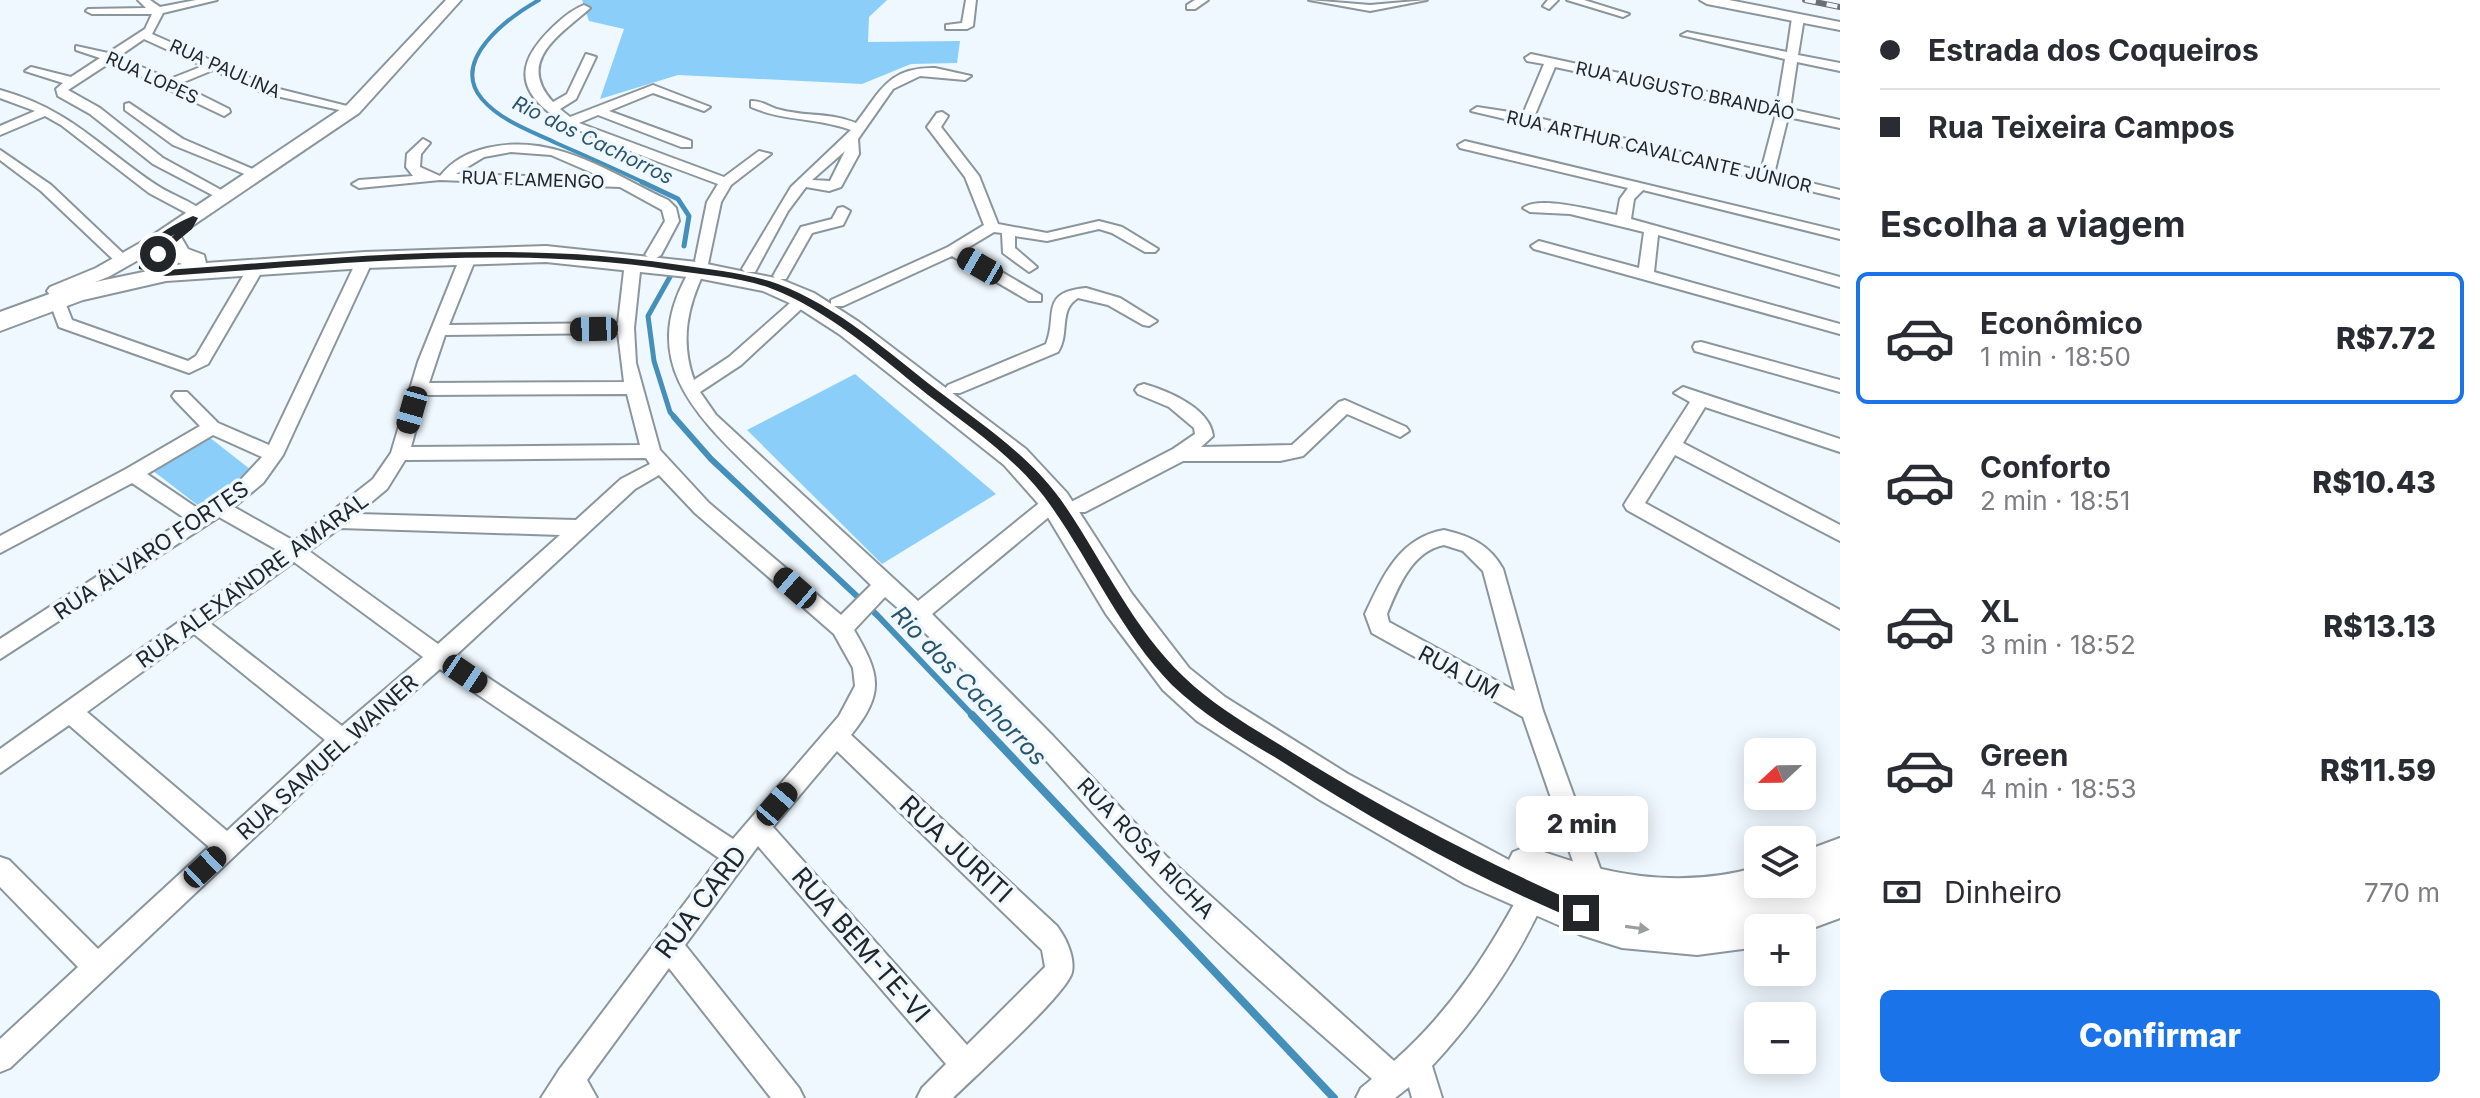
<!DOCTYPE html>
<html lang="pt">
<head>
<meta charset="utf-8">
<style>
  body { margin:0; font-family:Inter,sans-serif; background:#f7f7f7; color:#2b2b33; height:100vh; display:flex; flex-direction:column; font-size:30px; white-space:nowrap }
  * { box-sizing:border-box; margin:0 }
  p { font-size:26px; color:#7c7c81 }
  .icon { flex:none; width:44px; height:44px; fill:none; stroke:currentColor; stroke-width:2; stroke-linecap:round; stroke-linejoin:round }
  .map { position:relative; flex:1; overflow:hidden }
  .drawer { display:flex; flex-direction:column; background:#fff; width:640px }
  .drawer>* { flex:none }
  .guide { display:grid; align-content:center; height:176px; padding:0 40px; background:#fff }
  .needle { width:52px; rotate:248deg }
  .controls { position:absolute; left:1744px; top:738px; display:grid; gap:16px }
  .controls a { display:grid; place-items:center; width:72px; height:72px; border-radius:12px; background:#fff; box-shadow:0 4px 20px #0003; font-size:40px }
  .end { position:absolute; width:36px; height:36px; margin:-18px; border:10px solid #222629; background:#fff; box-shadow:0 0 0 4px #fff }
  .from { border-radius:50% }
  .bubble { position:absolute; height:56px; border-radius:12px; background:#fff; box-shadow:0 4px 20px #0003; font-size:26px; font-weight:800; line-height:56px; text-align:center }
  .car { position:absolute; width:24px; height:48px; margin:-24px -12px; border-radius:10px; box-shadow:0 0 6px 2px #0007; background:linear-gradient(#222 24%,#8ab4d8 0 40%,#222 0 76%,#8ab4d8 0 86%,#222 0) }
  .guide b { display:flex; align-items:center; gap:28px; height:76px; font-size:30px }
  .guide b+b { border-top:2px solid #e1e1e2 }
  .guide i { width:20px; height:20px; background:#2b2b33 }
  ul { padding:0; list-style:none }
  li { display:flex; align-items:center; gap:24px; height:132px; margin:0 16px 12px; padding:0 24px; border:4px solid transparent; border-radius:12px }
  li div { flex:1 }
  li b { display:block; font-size:30px }
  li em { font-style:normal; font-weight:800 }
  li.selected { border-color:#1a73e8 }
  li>.icon { width:72px; height:72px; stroke-width:1.5 }
  h2 { padding:0 40px; font-size:36px; line-height:96px }
  .pay { display:flex; align-items:center; gap:20px; height:88px; padding:0 40px; font-size:30px }
  .pay p { margin-inline-start:auto }
  .button { display:flex; gap:16px; margin-top:auto; padding:16px 40px }
  .button a { flex:1; height:92px; border-radius:12px; background:#1a73e8; color:#fff; font-size:32px; font-weight:800; line-height:92px; text-align:center }
  main { display:flex; flex:1; min-height:0 }
  .map>svg:first-child { display:block }
</style>
</head>
<body>
<main>
<div class="map">
<svg width="1840" height="1098" viewBox="0 0 1840 1098">
  <rect width="100%" height="100%" fill="#eff8fe"/>
  <!-- green -->
  <g fill="#8bcef9">
    <polygon points="582,0 887,0 869,17 868,42 960,41 957,63 911,64 862,84 678,75 600,99 624,29 589,21"/>
    <polygon points="855,374 996,494 882,564 747,430"/>
    <polygon points="209,437 255,473 204,510 152,470"/>
  </g>
  <g fill="none" stroke-linecap="round" stroke-linejoin="round">
    <!-- stream-far3 -->
    <path stroke="#4590bb" stroke-width="4" d="M539,0C509,17 449,60 482,99C501,121 531,131 556,143C586,156 617,170 647,184"/>
    <!-- stream-far2 -->
    <g stroke="#4590bb" stroke-width="5">
      <polyline points="642,182 678,199 689,216 684,246"/>
      <polyline points="671,275 648,316 654,361 670,412 676,419"/>
    </g>
    <!-- stream-far1 -->
    <polyline stroke="#4590bb" stroke-width="6" points="674,417 711,459 878,616 974,717"/>
    <!-- stream -->
    <polyline stroke="#4590bb" stroke-width="8" points="972,715 1334,1098"/>
    <!-- minor casing -->
    <g stroke="#8b969c" stroke-width="4">
      <g id="minor">
        <path d="M138,0H150L160,7L196,0H217L163,13L152,34L271,87L359,109L353,113L263,93L213,70L179,84L229,109L230,112L224,116L111,62L68,90L100,108L163,158L232,196L230,199H220L153,164L90,114L58,96L56,89L63,83L25,71L31,67L71,77L100,58L76,50V46L108,53L145,29L152,14H92L86,11L88,9L146,8ZM144,39L203,66L170,79L118,57Z"/>
        <polygon points="966,0 976,0 973,26 967,29 946,29 946,25 962,23"/>
        <polygon points="1195,0 1208,0 1195,9 1187,9 1187,5"/>
        <polygon points="1309,0 1370,5 1427,0 1370,11"/>
        <polygon points="1548,0 1558,0 1549,9 1543,6"/>
        <polygon points="1567,0 1584,0 1629,14 1623,17"/>
        <path d="M584,5L590,8L588,10C558,36 516,62 553,102L567,94L586,54L596,57L576,99L560,109L570,117L653,85L710,107L704,111L653,93L609,111L691,141V147H681L598,115L579,123L724,177L759,151L771,154L731,185L721,202L708,264H698L695,261L707,202L718,184C691,174 664,164 638,154C600,139 495,108 534,49C545,33 566,12 584,5Z"/>
        <path d="M1798,15L1804,18L1798,55L1840,63V71L1797,62L1790,109L1840,120V128L1788,117L1774,174L1840,190V198L1471,111L1477,107L1523,114L1544,64L1527,61L1525,58L1531,54L1777,107L1785,59L1681,35L1687,32L1787,52L1792,18ZM1555,67L1776,114L1761,171L1534,117Z"/>
        <path d="M935,68L971,76L965,80L920,76L893,89L858,139L859,154L841,187L829,191L806,187L788,211L755,272H745L742,269L791,187L851,130C816,117 786,122 751,107V101C762,100 770,108 781,110C808,117 827,112 856,123C881,91 888,67 935,68ZM845,151L830,181L812,180Z"/>
        <path d="M0,90C72,110 100,148 158,186C173,196 193,201 206,214L199,218L194,217L149,193L61,125L45,116L0,135V126L35,111L0,98Z"/>
        <polygon points="129,103 183,139 264,174 252,177 173,145 125,110 125,104"/>
        <polygon points="942,112 948,116 941,127 979,176 998,224 1047,233 1099,221 1122,227 1158,249 1155,252 1145,252 1112,233 1099,229 1047,241 1015,236 1015,248 1037,267 1029,272 1003,253 1002,233 994,232 964,250 1041,295 1041,301 1029,301 952,256 843,306 831,306 831,300 948,247 984,225 965,177 927,127 937,113"/>
        <path d="M423,139L430,143L421,154L420,167L440,176C453,160 467,153 487,148C554,132 610,173 668,200L676,208L679,221L661,255L653,260L645,255L665,221L662,210L620,187L440,180L359,188L352,184L359,180L413,176L406,167L407,154ZM511,152L551,155L604,178L456,174L484,157Z"/>
        <path d="M1465,141L1840,231V239L1643,190L1634,199L1631,219L1840,277V287L1658,235L1654,272L1840,324V334L1534,249L1531,246L1539,241L1639,268L1644,232L1570,214L1530,212L1523,208C1539,195 1596,211 1617,215L1620,199L1628,188L1460,148L1458,145Z"/>
        <polygon points="0,150 51,185 128,258 128,264 118,264 41,191 0,160"/>
        <polygon points="843,207 850,211 843,225 812,233 786,279 776,279 773,276 801,227 832,219 838,208"/>
        <path d="M469,250L477,255L449,325L618,323L625,262L633,257L638,259L641,262L634,328L636,363L660,450L709,503L841,615L871,585C836,551 801,517 765,483C701,420 632,363 692,267L697,265L705,270C687,307 680,341 694,380L729,357L798,296H810L812,299L741,365L700,392L716,415L918,601L1048,496H1062L1065,501L1062,506L932,614L1053,736L1167,857L1394,1061C1451,1011 1490,950 1525,884L1534,880L1543,884L1547,893C1520,957 1479,1015 1432,1066L1442,1098H1412L1409,1087L1395,1098H1356L1361,1088L1372,1079C1297,1012 1218,947 1149,874C1061,782 982,679 885,597L854,630C879,673 886,692 851,735L1057,926C1066,938 1075,957 1072,972C1068,993 973,1078 953,1098H917L922,1088L946,1064L758,846L685,945L799,1088L804,1098H771L669,968L587,1080L597,1098H541L559,1070L719,858L440,669L350,747L10,1068L0,1072V1039L78,967L0,887V857L9,860L98,949L209,847L69,725L0,773V749L279,551L219,517L0,659V639L186,519L132,483L0,553V536L126,469L200,426L175,400L172,396L175,392H187L218,423L269,445L357,260L360,257H370L373,260L283,455L263,483L234,507L294,541L373,479L391,453L418,362L461,255ZM618,333L624,382L429,383L445,335ZM627,394L640,445L411,447L425,395ZM213,435L262,457L231,490L200,510L147,474ZM646,458L650,464L621,479L576,520L357,514L387,489L405,460ZM659,475L695,513L834,634L853,668L855,686L839,716L733,839L455,656L635,489ZM340,528L560,535L438,644L309,551ZM294,562L423,657L342,726L210,623ZM194,634L325,740L227,831L87,712ZM837,751L1042,950L1045,967L967,1045L773,827Z"/>
        <polygon points="257,261 265,266 208,364 189,373 59,327 49,300 57,295 63,297 72,320 188,361 196,356 249,266"/>
        <path d="M1086,288L1120,298L1157,321L1149,326L1143,325L1108,305L1078,298C1058,310 1070,334 1058,352L960,393H948L945,389L948,385L1046,344C1058,316 1039,292 1086,288Z"/>
        <polygon points="1701,342 1840,380 1840,392 1695,351 1693,347 1695,343"/>
        <path d="M1144,384C1168,391 1210,408 1213,436L1201,447L1292,445L1339,402L1345,400L1406,427L1409,431L1400,437L1347,414L1303,456L1280,461H1183L1085,512H1071L1068,507L1071,502L1173,449L1195,434L1194,428L1169,407L1138,394L1135,390L1138,386Z"/>
        <polygon points="1683,387 1840,439 1840,452 1705,407 1683,443 1840,525 1840,541 1675,455 1645,503 1840,610 1840,629 1627,510 1624,505 1627,500 1690,402 1674,393"/>
        <path d="M1444,530C1470,536 1490,545 1503,569L1543,711L1608,890L1604,899L1595,903L1586,899L1523,717L1372,633L1365,614C1383,576 1399,538 1444,530ZM1444,545L1463,551L1483,571L1515,691L1389,622L1387,614C1398,587 1412,551 1444,545Z"/>
      </g>
    </g>
    <!-- tertiary casing -->
    <g stroke="#8b969c" stroke-width="4">
      <g id="tertiary">
        <polygon points="446,0 461,0 359,113 161,247 110,276 64,295 50,295 47,291 50,287 96,268 147,239 347,105"/>
        <polygon points="1700,0 1729,0 1840,22 1840,30 1707,4"/>
      </g>
    </g>
    <!-- primary casing -->
    <g stroke="#8b969c" stroke-width="4">
      <path id="primary" d="M172,234L181,237L188,249L204,255L206,263L365,252L546,246L697,262L780,279L814,293L859,322L1026,449L1067,493L1132,594L1189,668L1225,697L1348,774L1509,860L1513,852L1528,846C1603,875 1679,890 1758,867V884H1802V852L1840,838V918L1802,932V928H1758V947L1697,955L1622,948L1581,935L1465,884L1320,800L1197,721L1163,690L1106,614L1043,509L1004,465L839,334L794,305L763,291L697,278L546,262L365,268L166,281L83,300L0,331V312L66,288L182,264L170,259L160,247L163,237Z"/>
    </g>
    <!-- minor -->
    <use href="#minor" fill="#fff" fill-rule="evenodd"/>
    <!-- tertiary -->
    <use href="#tertiary" fill="#fff" fill-rule="evenodd"/>
    <!-- primary -->
    <use href="#primary" fill="#fff" fill-rule="evenodd"/>
    <!-- rail casing -->
    <g stroke="#6a7074" stroke-width="6">
      <polyline id="rail" points="1805,0 1840,7"/>
    </g>
    <!-- rail -->
    <use href="#rail" stroke="#eff8fe" stroke-width="4" stroke-dasharray="11" stroke-linecap="butt"/>
  </g>
  <!-- one-way arrows -->
  <defs><path id="oneway-solid" d="M-6-.8H1V-3.2L6.5 0L1 3.2V.8H-6Z" transform="scale(2)"/></defs>
  <use fill="#9c9d9f" href="#oneway-solid" transform="translate(1637 928) rotate(8)"/>
  <!-- route -->
  <path fill="#222629" d="M193,216L198,218L192,229L158,257L154,252L175,234C161,243 152,249 148,265L166,270C337,258 510,239 680,265C713,270 747,273 778,284C838,307 887,351 937,390C980,423 1029,455 1061,500C1101,557 1132,628 1184,677C1216,708 1255,729 1293,753C1388,812 1484,862 1587,907L1589,913L1587,919L1581,922C1476,878 1377,823 1281,761C1243,738 1204,716 1172,685C1122,634 1092,564 1051,506C1020,461 971,428 928,395C879,356 830,311 770,288C739,277 705,275 672,270C505,244 334,265 166,276L139,269C137,243 172,225 193,216Z"/>
  <g text-anchor="middle" stroke-width="7" stroke-linejoin="round" paint-order="stroke">
    <!-- far-street labels -->
    <g font-size="18" fill="#222629" stroke="#eff8fe">
      <text transform="translate(225 69) rotate(24)" y="6">RUA PAULINA</text>
      <text transform="translate(152 78) rotate(25)" y="6">RUA LOPES</text>
      <text transform="translate(1685 91) rotate(12)" y="6">RUA AUGUSTO BRANDÃO</text>
      <text transform="translate(1659 152) rotate(13)" y="6">RUA ARTHUR CAVALCANTE JÚNIOR</text>
      <text transform="translate(533 180) rotate(2)" y="6">RUA FLAMENGO</text>
    </g>
    <!-- far-water labels -->
    <g font-size="20" font-style="italic" fill="#29546d" stroke="#eff8fe">
      <text transform="translate(593 140) rotate(26)" y="7">Rio dos Cachorros</text>
    </g>
    <!-- street labels -->
    <g font-size="22" fill="#222629" stroke="#eff8fe">
      <text transform="translate(151 550) rotate(-34)" y="8">RUA ÁLVARO FORTES</text>
      <text transform="translate(252 580) rotate(-36)" y="8">RUA ALEXANDRE AMARAL</text>
      <text transform="translate(1459 672) rotate(28)" y="8">RUA UM</text>
      <text transform="translate(327 757) rotate(-42)" y="8">RUA SAMUEL WAINER</text>
      <text transform="translate(1146 848) rotate(46)" y="8">RUA ROSA RICHA</text>
    </g>
    <!-- water labels -->
    <g font-size="24" font-style="italic" fill="#29546d" stroke="#eff8fe">
      <text transform="translate(969 686) rotate(46)" y="8">Rio dos Cachorros</text>
    </g>
    <!-- near-street labels -->
    <g font-size="26" fill="#222629" stroke="#eff8fe">
      <text transform="translate(956 849) rotate(43)" y="9">RUA JURITI</text>
      <text transform="translate(701 902) rotate(-53)" y="9">RUA CARD</text>
      <text transform="translate(861 945) rotate(49)" y="9">RUA BEM-TE-VI</text>
    </g>
  </g>
</svg>
<div class="controls">
<a><svg class="needle" viewBox="-14 -14 28 28"><path d="M0-13l5 13h-10z" fill="#e53935"/><path d="M0 13l5-13h-10z" fill="#7c7c81"/></svg></a>
<a><svg class="icon" aria-label="layers" viewBox="0 0 24 24"><path d="M12 4l9 5-9 5-9-5zM3 14l9 5 9-5"/></svg></a>
<a>+</a>
<a>−</a>
</div>
<i class="end from" style="left:158px;top:254px"></i>
<i class="end" style="left:1581px;top:913px"></i>
<div class="bubble" style="left:1516px;top:796px;width:132px">2 min</div>
<i class="car" style="left:980px;top:266px;rotate:300deg"></i>
<i class="car" style="left:594px;top:329px;rotate:269deg"></i>
<i class="car" style="left:412px;top:410px;rotate:196deg"></i>
<i class="car" style="left:795px;top:588px;rotate:311deg"></i>
<i class="car" style="left:465px;top:674px;rotate:124deg"></i>
<i class="car" style="left:777px;top:804px;rotate:41deg"></i>
<i class="car" style="left:205px;top:867px;rotate:47deg"></i>
</div>
<section class="drawer">
<div class="guide">
<b><i class="from"></i>Estrada dos Coqueiros</b>
<b><i></i>Rua Teixeira Campos</b>
</div>
<h2>Escolha a viagem</h2>
<ul>
<li class="selected"><svg class="icon" aria-label="car" viewBox="0 0 24 24"><path d="M5 17H2v-5l4-1 3-4h7l3 4 3 1v5h-3M9 17h6M6 11h13"/><circle cx="7" cy="17" r="2"/><circle cx="17" cy="17" r="2"/></svg><div><b>Econômico</b><p>1 min · 18:50</p></div><em>R$7.72</em></li>
<li><svg class="icon" aria-label="car" viewBox="0 0 24 24"><path d="M5 17H2v-5l4-1 3-4h7l3 4 3 1v5h-3M9 17h6M6 11h13"/><circle cx="7" cy="17" r="2"/><circle cx="17" cy="17" r="2"/></svg><div><b>Conforto</b><p>2 min · 18:51</p></div><em>R$10.43</em></li>
<li><svg class="icon" aria-label="car" viewBox="0 0 24 24"><path d="M5 17H2v-5l4-1 3-4h7l3 4 3 1v5h-3M9 17h6M6 11h13"/><circle cx="7" cy="17" r="2"/><circle cx="17" cy="17" r="2"/></svg><div><b>XL</b><p>3 min · 18:52</p></div><em>R$13.13</em></li>
<li><svg class="icon" aria-label="car" viewBox="0 0 24 24"><path d="M5 17H2v-5l4-1 3-4h7l3 4 3 1v5h-3M9 17h6M6 11h13"/><circle cx="7" cy="17" r="2"/><circle cx="17" cy="17" r="2"/></svg><div><b>Green</b><p>4 min · 18:53</p></div><em>R$11.59</em></li>
</ul>
<div class="pay"><svg class="icon" aria-label="cash" viewBox="0 0 24 24"><path d="M3 7h18v10H3z"/><circle cx="12" cy="12" r="2"/></svg>Dinheiro<p>770 m</p></div>
<div class="button"><a>Confirmar</a></div>
</section>
</main>
</body>
</html>
